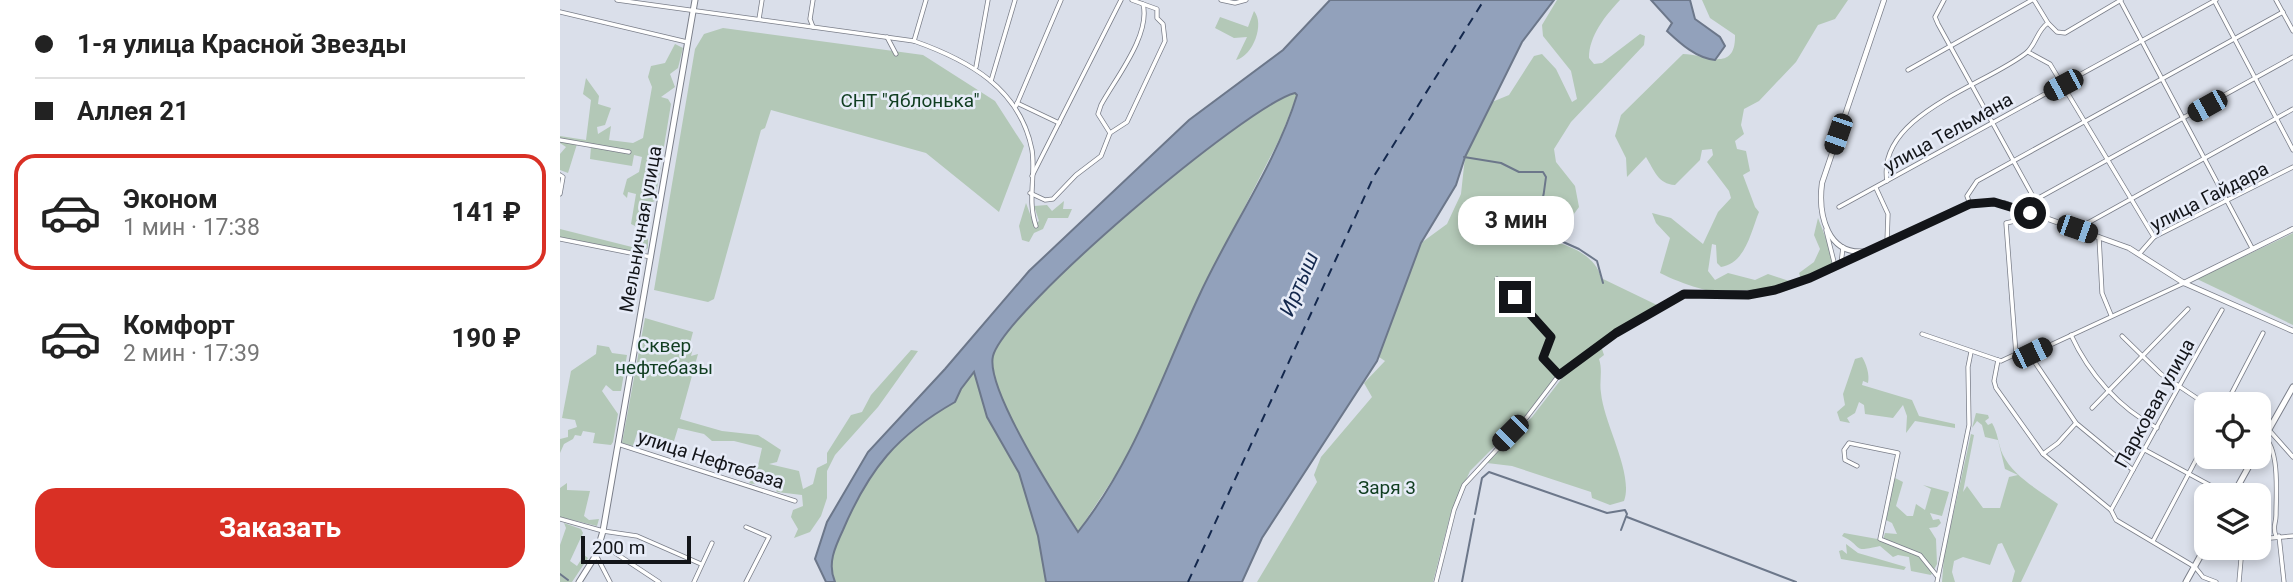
<!DOCTYPE html>
<html lang="ru">
<head>
<meta charset="utf-8">
<style>
  body { margin:0; font-family:Roboto,sans-serif; background:#f6f6f6; color:#222; height:100vh; display:flex; flex-direction:column; font-size:26px; white-space:nowrap }
  * { box-sizing:border-box; margin:0 }
  p { font-size:23px; color:#767676 }
  .icon { flex:none; width:38px; height:38px; fill:none; stroke:currentColor; stroke-width:2; stroke-linecap:round; stroke-linejoin:round }
  .map { position:relative; flex:1; overflow:hidden }
  .side { display:flex; flex-direction:column; background:#fff; width:560px }
  .side>* { flex:none }
  .banner { display:grid; align-content:center; height:154px; padding:0 35px; background:#fff }
  .buttons { position:absolute; left:1634px; top:392px; display:grid; gap:14px }
  .buttons a { display:grid; place-items:center; width:77px; height:77px; border-radius:14px; background:#fff; box-shadow:0 4px 10px #0003; font-size:35px }
  .scale { position:absolute; left:21px; bottom:18px; width:110px; box-sizing:border-box; padding-left:7px; border:4px solid #131519; border-top:0; font-size:19px; line-height:24px; white-space:nowrap; color:#131519; -webkit-text-stroke:5px #e7ecf8; paint-order:stroke }
  .end { position:absolute; width:32px; height:32px; margin:-16px; border:9px solid #131519; background:#fff; box-shadow:0 0 0 4px #fff }
  .from { border-radius:50% }
  .bubble { position:absolute; height:49px; border-radius:21px; background:#fff; box-shadow:0 4px 10px #0003; font-size:23px; font-weight:700; line-height:49px; text-align:center }
  .car { position:absolute; width:21px; height:42px; margin:-21px -10px; border-radius:9px; box-shadow:0 0 5px 2px #0007; background:linear-gradient(#222 24%,#8ab4d8 0 40%,#222 0 76%,#8ab4d8 0 86%,#222 0) }
  .banner b { display:flex; align-items:center; gap:24px; height:66px; font-size:26px }
  .banner b+b { border-top:2px solid #e0e0e0 }
  .banner i { width:18px; height:18px; background:#222 }
  ul { padding:0; list-style:none }
  li { display:flex; align-items:center; gap:21px; height:116px; margin:0 14px 10px; padding:0 21px; border:4px solid transparent; border-radius:21px }
  li div { flex:1 }
  li b { display:block; font-size:26px }
  li em { font-style:normal; font-weight:700 }
  li.current { border-color:#d93025 }
  li>.icon { width:63px; height:63px; stroke-width:1.5 }
  .action { display:flex; gap:14px; margin-top:auto; padding:14px 35px }
  .action a { flex:1; height:80px; border-radius:21px; background:#d93025; color:#fff; font-size:28px; font-weight:700; line-height:80px; text-align:center }
  main { display:flex; flex:1; min-height:0 }
  .map>svg:first-child { display:block }
</style>
</head>
<body>
<main>
<section class="side">
<div class="banner">
<b><i class="from"></i>1-я улица Красной Звезды</b>
<b><i></i>Аллея 21</b>
</div>
<ul>
<li class="current"><svg class="icon" aria-label="car" viewBox="0 0 24 24"><path d="M5 17H2v-5l4-1 3-4h7l3 4 3 1v5h-3M9 17h6M6 11h13"/><circle cx="7" cy="17" r="2"/><circle cx="17" cy="17" r="2"/></svg><div><b>Эконом</b><p>1 мин · 17:38</p></div><em>141 ₽</em></li>
<li><svg class="icon" aria-label="car" viewBox="0 0 24 24"><path d="M5 17H2v-5l4-1 3-4h7l3 4 3 1v5h-3M9 17h6M6 11h13"/><circle cx="7" cy="17" r="2"/><circle cx="17" cy="17" r="2"/></svg><div><b>Комфорт</b><p>2 мин · 17:39</p></div><em>190 ₽</em></li>
</ul>
<div class="action"><a>Заказать</a></div>
</section>
<div class="map">
<svg width="1733" height="582" viewBox="0 0 1733 582">
  <rect width="100%" height="100%" fill="#dadfea"/>
  <!-- green -->
  <g fill="#b3c8b7">
    <path d="M997,0H1060C1045,16 1029,36 1029,58L1034,64L1042,63L1080,34L1085,36L1084,45L1011,122L994,149L996,162L1015,186L1019,207L1003,229L966,240C975,245 984,241 994,242C1013,246 1037,258 1041,278L1097,305L1001,371L967,414L910,471L890,516L873,582H697L757,482L754,475L761,457L812,397L804,383L825,361L819,357L861,243L887,224L901,194L905,157L932,102L949,95L974,56L982,54L996,69L1012,102L1017,99L1011,71L983,36L982,25Z"/>
    <path d="M1142,0H1288L1275,19L1258,25L1236,62L1199,101L1184,109L1181,125L1184,134L1175,141L1177,149L1186,151L1190,171L1183,175L1195,207L1199,212C1191,231 1186,263 1161,267L1157,263L1156,245L1152,244L1148,271L1155,280L1168,273L1195,280L1208,274L1229,281C1193,307 1136,291 1100,273L1110,238L1096,223L1092,213L1111,218L1143,244L1158,212L1171,198L1169,191L1147,162L1153,155L1152,149L1142,150L1140,160L1115,185C1098,184 1094,170 1086,157L1067,177L1066,158L1055,136L1061,115L1123,54C1144,54 1176,74 1175,35L1150,18Z"/>
    <path d="M694,11C705,24 693,56 676,60L687,37L674,38L655,28L660,17L688,27Z"/>
    <polygon points="163,28 363,55 435,101 464,146 439,212 366,153 211,110 205,128 201,130 154,299 148,302 94,290 135,49 144,34"/>
    <polygon points="115,44 123,48 118,68 110,74 115,87 101,97 108,99 111,104 95,201 90,203 91,213 88,217 88,248 81,253 0,237 0,229 72,247 83,239 81,229 71,224 76,194 68,192 67,198 63,194 67,179 79,172 82,157 74,155 72,166 30,159 31,147 17,144 8,173 0,170 0,154 6,147 0,143 0,136 26,140 31,100 23,94 26,78 39,96 38,104 51,108 45,125 37,127 38,134 51,126 49,140 73,143 83,138 92,87 88,77 91,66 105,63"/>
    <path d="M735,92L737,95L721,136L639,296L572,450L518,532C498,500 425,391 433,357C444,310 685,108 735,92Z"/>
    <polygon points="504,201 503,209 512,209 508,218 488,218 483,229 474,233 469,242 462,240 459,226 466,203 474,225 479,221 474,206 487,205 492,211"/>
    <polygon points="1258,218 1275,262 1273,266 1241,279 1239,273 1254,262 1260,249 1254,235"/>
    <polygon points="1733,233 1733,325 1637,279"/>
    <path d="M85,318L133,332L129,347L133,348L131,356L138,354L120,419L162,431L198,435L221,450L217,462L209,464L239,471L243,489L253,484L257,468L267,463V453L291,415L302,412L311,395L351,350L358,351L318,407L275,455L267,471V498L261,516L250,532L234,538L238,529L231,517L233,510L243,506L242,495L217,492L212,483C202,480 197,486 189,483L197,470L202,448L174,441H152L144,434L118,428L114,441L78,430L73,446L62,443Z"/>
    <polygon points="37,345 49,347 52,353 67,355 61,391 53,391 46,385 42,391 58,414 53,442 51,445 33,443 35,433 23,431 21,436 15,435 13,439 4,444 0,453 0,439 8,437 8,430 17,427 15,420 2,418 11,371 36,354"/>
    <path d="M1041,346L1044,355L1039,359C1043,371 1039,381 1041,393C1044,424 1074,474 1064,501L1050,505L1032,498L1031,492L952,466L927,463L972,417L1006,373Z"/>
    <path d="M1302,357C1306,363 1310,375 1308,383L1303,381L1302,385L1352,400L1359,416L1395,424V428L1355,421L1346,433L1347,416L1343,405L1333,418L1305,414L1304,405L1299,402L1295,413L1287,418L1290,423L1280,421L1277,412L1285,405L1283,394L1295,359Z"/>
    <path d="M414,372L427,417L459,473L478,536L486,582H275C267,564 276,547 283,530C309,469 337,436 395,402L401,389Z"/>
    <path d="M1416,413L1428,415L1429,418L1425,421L1428,425L1432,423C1438,433 1438,444 1443,455C1454,477 1479,490 1498,504L1461,582H1452L1455,571L1442,543L1438,544L1430,565L1403,557L1394,561L1392,572L1395,582H1382L1384,556L1411,434L1414,435L1403,492L1407,486L1423,508H1440L1449,477L1458,475L1445,469L1438,440L1425,437L1422,425L1417,421L1412,428Z"/>
    <path d="M1335,478L1343,482L1336,506L1347,516H1353L1356,504L1365,510L1371,489L1363,485L1389,492L1382,516L1370,513L1373,520L1379,519L1381,523L1377,527L1369,528L1376,539L1377,564L1371,575L1351,571L1349,557L1338,555L1333,557L1320,546C1290,553 1305,547 1282,536L1284,533L1323,540L1325,533L1337,534L1332,523L1326,520Z"/>
    <polygon points="7,483 7,490 30,491 24,516 29,520 39,519 37,526 0,517 0,488"/>
    <polygon points="4,523 21,529 23,533 10,561 17,566 24,555 28,558 12,582 0,582 0,545 6,528"/>
    <polygon points="1286,544 1298,553 1346,567 1344,570 1281,559 1279,551 1282,550 1287,554"/>
  </g>
  <!-- water -->
  <g fill="#92a1bb" stroke="#6c778a" stroke-width="2" fill-rule="evenodd">
    <path d="M770,0H994L962,42L905,157L896,185L861,243L817,361L702,538L682,582H486L478,536L459,473L427,417L414,372L401,389L395,402C337,435 309,469 283,530C275,547 267,564 275,582H266L255,559L267,522L308,452L385,369L469,271L629,120L723,50ZM735,93L737,95C716,164 669,230 639,296C600,379 576,458 518,532C498,501 425,389 433,356C445,310 687,105 735,93Z"/>
    <path d="M1091,0H1130L1135,19L1160,37L1165,46L1155,60C1136,58 1121,44 1107,31L1112,23Z"/>
  </g>
  <g fill="none" stroke-linecap="round" stroke-linejoin="round">
    <!-- stream -->
    <g stroke="#6c778a" stroke-width="2">
      <path d="M904,157L941,163L959,172H983L986,177C985,188 983,199 980,210C977,222 965,227 968,241L992,237L1019,249L1037,261L1043,283"/>
      <polyline points="915,514 922,478 929,472 1047,513 1065,510 1067,514 1061,530"/>
      <polyline points="1067,517 1236,582"/>
      <polyline points="0,574 8,580"/>
      <polyline points="902,582 914,519"/>
    </g>
    <!-- ferry -->
    <polyline stroke="#14284d" stroke-width="2" stroke-dasharray="9 7" stroke-linecap="butt" points="628,582 814,176 924,0"/>
    <!-- minor casing -->
    <g stroke="#7a7e89" stroke-width="5">
      <g id="minor">
        <path d="M57,0L354,41C408,60 460,88 472,150C476,176 467,200 476,226"/>
        <polyline points="661,0 675,3 686,0"/>
        <polyline points="1384,0 1375,17 1378,24 1475,200"/>
        <polyline points="1474,0 1488,23"/>
        <polyline points="1560,0 1692,248"/>
        <polyline points="1654,0 1733,150"/>
        <polyline points="1716,0 1733,31"/>
        <polyline points="0,12 127,42"/>
        <polyline points="199,19 202,0"/>
        <polyline points="253,27 250,19 253,0"/>
        <polyline points="327,37 336,54"/>
        <polyline points="354,41 366,0"/>
        <polyline points="1468,52 1490,64 1594,237"/>
        <polyline points="416,67 428,0"/>
        <polyline points="1348,70 1472,0"/>
        <polyline points="431,81 455,0"/>
        <polyline points="457,103 499,123"/>
        <polyline points="456,106 501,0"/>
        <polyline points="550,133 567,122 605,41 603,24 597,18 597,9 583,4"/>
        <polyline points="0,140 69,152"/>
        <polyline points="0,175 3,177 0,194"/>
        <polyline points="472,176 561,0"/>
        <path d="M1327,181C1316,115 1426,85 1466,53C1476,45 1477,30 1488,23L1497,32L1505,33L1561,0"/>
        <polyline points="1316,188 1328,214 1327,242"/>
        <path d="M470,193L485,200L493,199L516,175L541,156L550,133L538,114L541,105C555,79 591,35 583,4L572,0"/>
        <polyline points="1410,204 1407,196 1417,181 1723,12"/>
        <polyline points="1279,207 1656,0"/>
        <polyline points="1470,213 1475,200 1733,57"/>
        <polyline points="1517,229 1733,109"/>
        <polyline points="1539,237 1542,293 1551,315"/>
        <polyline points="0,239 91,257"/>
        <polyline points="1580,253 1594,237 1733,167"/>
        <polyline points="937,279 991,337 983,358 999,375"/>
        <polyline points="1362,334 1441,361 1456,354 1473,353 1624,283"/>
        <path d="M1511,335C1529,374 1559,408 1597,428"/>
        <polyline points="1562,336 1601,374 1647,405"/>
        <polyline points="1473,353 1474,361 1516,423 1573,470"/>
        <polyline points="1456,354 1446,223 1455,221 1461,209"/>
        <polyline points="1438,360 1434,381 1436,388 1483,454 1551,510 1556,520 1635,567 1643,577 1656,582"/>
        <polyline points="1666,404 1703,333"/>
        <polyline points="1532,408 1628,309"/>
        <polyline points="1709,430 1733,457"/>
        <path d="M1699,432C1721,444 1716,492 1716,515C1716,524 1712,527 1716,536"/>
        <polyline points="58,444 235,501"/>
        <polyline points="1585,450 1668,495"/>
        <polyline points="1483,454 1498,443 1516,423"/>
        <polyline points="1297,466 1285,460 1284,450 1289,443 1338,453 1320,539 1360,555 1377,576"/>
        <path d="M1551,510C1588,443 1624,376 1662,310"/>
        <polyline points="43,531 77,536 141,564"/>
        <polyline points="1719,536 1724,582"/>
        <polyline points="1699,539 1733,536"/>
        <polyline points="1593,541 1647,439"/>
        <polyline points="40,543 99,582"/>
        <polyline points="36,555 50,582"/>
        <polyline points="134,582 152,543"/>
        <polyline points="186,582 209,537 186,527"/>
        <polyline points="1377,582 1409,425 1408,367 1411,352"/>
        <polyline points="1679,582 1682,548"/>
      </g>
    </g>
    <!-- tertiary casing -->
    <g stroke="#7a7e89" stroke-width="5">
      <g id="tertiary">
        <polyline points="1266,230 1275,266"/>
        <polyline points="1281,264 1283,247"/>
        <polyline points="0,519 43,531"/>
        <polyline points="876,582 894,510 904,485 967,417 999,375 1015,362 1056,333 1124,294 1207,292 1250,278 1305,252"/>
      </g>
    </g>
    <!-- secondary casing -->
    <g stroke="#7a7e89" stroke-width="6">
      <g id="secondary">
        <path d="M1324,0L1262,183C1258,214 1267,257 1307,251L1410,204L1444,203L1569,248L1624,283L1733,331"/>
        <polyline points="1624,283 1733,229"/>
      </g>
    </g>
    <!-- primary casing -->
    <g stroke="#7a7e89" stroke-width="7">
      <g id="primary">
        <polyline points="1699,447 1733,387"/>
        <polyline points="1673,495 1694,457"/>
        <polyline points="19,582 36,555 43,531 135,0"/>
        <polyline points="1626,582 1647,544"/>
      </g>
    </g>
    <!-- minor -->
    <use href="#minor" stroke="#fff" stroke-width="3.5"/>
    <!-- tertiary -->
    <use href="#tertiary" stroke="#fff" stroke-width="3.5"/>
    <!-- secondary -->
    <use href="#secondary" stroke="#fff" stroke-width="4.5"/>
    <!-- primary -->
    <use href="#primary" stroke="#fff" stroke-width="5"/>
  </g>
  <g fill="none" stroke-linecap="round" stroke-linejoin="round">
    <!-- route -->
    <polyline stroke="#131519" stroke-width="9" points="955,297 991,337 983,358 999,375 1056,333 1124,294 1188,295 1215,290 1250,278 1410,204 1434,202 1470,213"/>
  </g>
  <g text-anchor="middle" stroke-width="5" stroke-linejoin="round" paint-order="stroke">
    <!-- park labels -->
    <g font-size="19" fill="#103d20" stroke="#e7ecf8">
      <text x="350" y="107">СНТ "Яблонька"</text>
      <text x="104" y="352">Сквер<tspan x="104" dy="22">нефтебазы</tspan></text>
      <text x="827" y="494">Заря 3</text>
    </g>
    <!-- street labels -->
    <g font-size="19" fill="#131519" stroke="#e7ecf8">
      <text transform="translate(1388 132) rotate(-29)" y="7">улица Тельмана</text>
      <text transform="translate(1649 196) rotate(-27)" y="7">улица Гайдара</text>
      <text transform="translate(80 229) rotate(-80)" y="7">Мельничная улица</text>
      <text transform="translate(1594 403) rotate(-61)" y="7">Парковая улица</text>
      <text transform="translate(151 459) rotate(18)" y="7">улица Нефтебаза</text>
    </g>
    <!-- water labels -->
    <g font-size="21" font-style="italic" fill="#14284d" stroke="#e7ecf8">
      <text transform="translate(739 284) rotate(-67)" y="7">Иртыш</text>
    </g>
  </g>
</svg>
<div class="buttons">
<a><svg class="icon" aria-label="locate" viewBox="0 0 24 24"><circle cx="12" cy="12" r="6"/><path d="M12 2v4M12 18v4M2 12h4M18 12h4"/></svg></a>
<a><svg class="icon" aria-label="layers" viewBox="0 0 24 24"><path d="M12 4l9 5-9 5-9-5zM3 14l9 5 9-5"/></svg></a>
</div>
<div class="scale">200 m</div>
<i class="end from" style="left:1470px;top:213px"></i>
<i class="end" style="left:955px;top:297px"></i>
<div class="bubble" style="left:898px;top:196px;width:116px">3 мин</div>
<i class="car" style="left:1503px;top:85px;rotate:242deg"></i>
<i class="car" style="left:1647px;top:106px;rotate:241deg"></i>
<i class="car" style="left:1278px;top:134px;rotate:199deg"></i>
<i class="car" style="left:1517px;top:229px;rotate:109deg"></i>
<i class="car" style="left:1472px;top:353px;rotate:64deg"></i>
<i class="car" style="left:950px;top:433px;rotate:225deg"></i>
</div>
</main>
</body>
</html>
